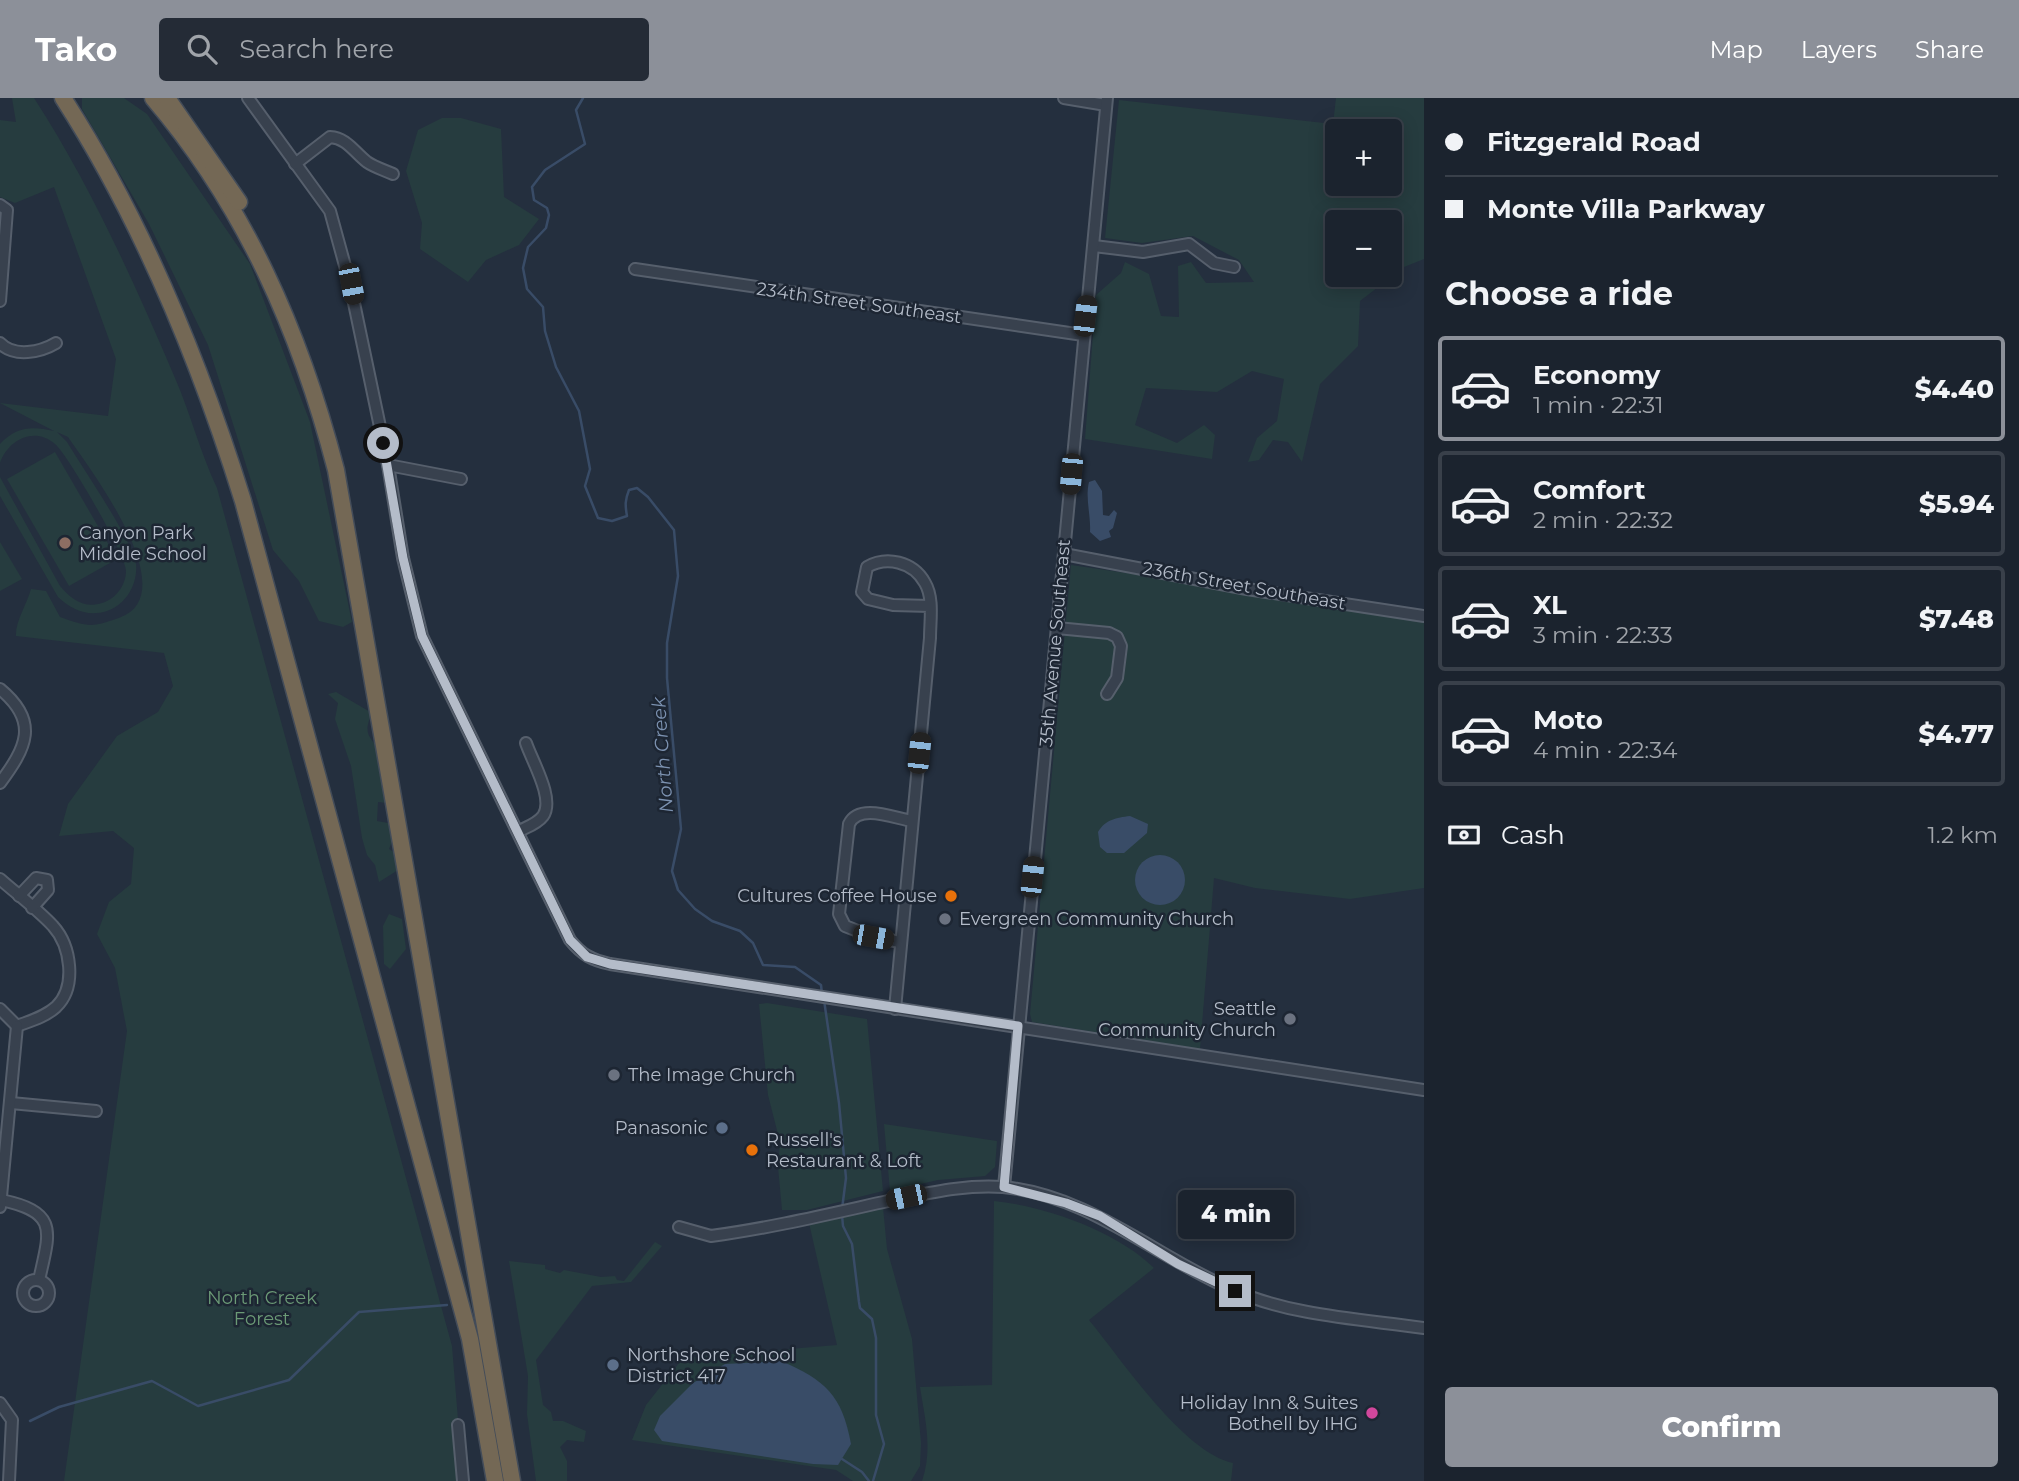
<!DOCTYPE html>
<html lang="en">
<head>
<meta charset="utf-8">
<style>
  body { margin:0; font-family:Montserrat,sans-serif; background:#242b36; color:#f1f3f6; height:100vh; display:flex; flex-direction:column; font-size:26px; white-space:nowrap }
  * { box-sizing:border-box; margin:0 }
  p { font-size:23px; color:#a0a4aa }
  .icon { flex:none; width:38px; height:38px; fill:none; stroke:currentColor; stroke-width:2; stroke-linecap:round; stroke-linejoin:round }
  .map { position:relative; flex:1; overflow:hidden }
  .sheet { display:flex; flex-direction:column; background:#1b232e; width:595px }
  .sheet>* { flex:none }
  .guide { display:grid; align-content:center; height:154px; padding:0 21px; background:#1b232e }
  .buttons { position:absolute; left:1325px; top:21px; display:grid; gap:14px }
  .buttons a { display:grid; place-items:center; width:77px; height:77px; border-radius:7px; background:#1b232e; box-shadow:0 4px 18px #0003,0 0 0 2px #39404a; font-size:35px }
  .end { position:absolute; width:32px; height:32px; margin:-16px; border:9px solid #b4bcc9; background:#111; box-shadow:0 0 0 4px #111 }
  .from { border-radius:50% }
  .bubble { position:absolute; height:49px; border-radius:7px; background:#1b232e; box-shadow:0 4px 18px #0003,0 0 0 2px #39404a; font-size:23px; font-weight:800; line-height:49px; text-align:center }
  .car { position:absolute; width:21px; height:42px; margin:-21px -10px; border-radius:9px; box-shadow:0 0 5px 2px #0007; background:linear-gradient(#222 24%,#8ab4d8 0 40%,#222 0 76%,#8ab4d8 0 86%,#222 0) }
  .guide b { display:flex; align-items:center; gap:24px; height:66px; font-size:26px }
  .guide b+b { border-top:2px solid #39404a }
  .guide i { width:18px; height:18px; background:#f1f3f6 }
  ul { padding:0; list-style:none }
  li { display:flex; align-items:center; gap:21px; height:105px; margin:0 14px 10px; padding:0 7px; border:4px solid #39404a; border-radius:7px }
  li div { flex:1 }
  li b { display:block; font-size:26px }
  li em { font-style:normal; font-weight:800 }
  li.current { border-color:#8c9099 }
  li>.icon { width:63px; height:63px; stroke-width:1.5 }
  h2 { padding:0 21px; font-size:32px; line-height:84px }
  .pay { display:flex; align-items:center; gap:18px; height:77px; padding:0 21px; font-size:26px }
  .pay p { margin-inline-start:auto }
  .action { display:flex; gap:14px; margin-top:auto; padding:14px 21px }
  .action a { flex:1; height:80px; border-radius:7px; background:#8c9099; color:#fff; font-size:28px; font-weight:800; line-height:80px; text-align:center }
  header { display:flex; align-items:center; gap:42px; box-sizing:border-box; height:98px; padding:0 35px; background:#8c9099; color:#fff }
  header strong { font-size:33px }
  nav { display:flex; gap:38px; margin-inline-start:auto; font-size:24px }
  .search { width:490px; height:63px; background:#242b36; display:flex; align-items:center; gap:18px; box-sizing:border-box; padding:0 24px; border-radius:7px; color:#a0a4aa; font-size:26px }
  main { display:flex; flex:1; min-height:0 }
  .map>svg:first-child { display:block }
</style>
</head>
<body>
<header>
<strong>Tako</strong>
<div class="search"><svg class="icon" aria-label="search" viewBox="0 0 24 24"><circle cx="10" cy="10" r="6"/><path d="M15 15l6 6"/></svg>Search here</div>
<nav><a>Map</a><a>Layers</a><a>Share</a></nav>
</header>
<main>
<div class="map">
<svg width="1424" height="1383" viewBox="0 0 1424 1383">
  <rect width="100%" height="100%" fill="#242f3e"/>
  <!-- green -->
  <g fill="#263c3f" fill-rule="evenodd">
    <path d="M12,0H34C91,88 134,184 175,280C191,317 200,354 217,390L452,1248L463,1383H64L127,933L115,870L97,836L109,804L131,786L134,750L113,733L59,738L68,706L117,638L158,614L173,588L164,555L16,538C15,524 27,506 31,491L46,493L60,519C88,529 92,530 121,519C184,494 90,371 68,339L57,334L67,344C82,369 133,443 136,466C138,486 126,507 107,513C88,519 72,512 58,499L0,398V379L60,488C71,501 84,511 102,505C116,501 126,487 126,473C126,457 68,357 55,346C34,328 8,342 0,365V346C16,328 33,328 54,333L0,305L108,318L116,261L54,89L15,105L0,99V22L16,24Z"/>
    <polygon points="82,0 124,0 147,16 250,166 310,324 352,524 343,529 319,523 299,483 273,452 208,247 149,126 82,11"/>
    <path d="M1336,0H1424V161L1404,169L1360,203L1358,248L1320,286L1302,364L1288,344L1273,342L1259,362L1248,364L1257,340L1277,323L1284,281L1252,273L1217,294L1146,290L1135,327L1177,345L1204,327L1215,337L1212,361L1085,341L1096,197L1121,175L1125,164L1149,176L1161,218L1179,219L1178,168L1191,164L1206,185L1254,184L1239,162L1193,138L1142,145L1105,140L1119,2L1333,26ZM1337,33H1390V86H1337ZM1337,124H1390V177H1337Z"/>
    <polygon points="442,20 461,20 501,31 504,99 539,121 519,147 486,162 468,184 420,151 422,125 406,73 418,32"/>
    <polygon points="55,354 117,461 69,488 7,381"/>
    <polygon points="0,444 22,481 0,493"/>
    <polygon points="1071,467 1424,518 1424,790 1350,801 1255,790 1214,780 1200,951 1032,924 1030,916"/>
    <path d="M336,594L372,615C360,641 375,639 383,661L379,673L387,705L378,704L377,723L388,725L393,741L389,751L400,758L398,772L379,784L375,767L367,757L362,740L351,668L335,621L338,605L328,596Z"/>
    <polygon points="389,816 402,821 406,851 390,871 384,866 383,828"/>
    <polygon points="767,905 867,921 883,1093 807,1112 782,1112 778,1069 780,1044 768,997 759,906"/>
    <polygon points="884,1026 997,1043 995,1069 985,1078 938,1082 890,1093"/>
    <path d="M994,1103C1044,1108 1117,1133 1154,1170L1089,1222C1122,1262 1183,1354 1233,1365L1231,1383H922C933,1351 925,1321 920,1289L992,1287Z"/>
    <polygon points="883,1109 887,1151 912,1241 921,1345 920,1368 911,1383 853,1383 836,1372 632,1342 646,1307 683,1260 837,1247 809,1125"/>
    <polygon points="655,1144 662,1148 631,1184 592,1188 536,1262 543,1307 551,1314 553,1323 563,1323 586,1333 584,1344 567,1342 560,1349 567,1363 567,1383 536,1383 527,1316 528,1278 509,1163 545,1167 545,1171 560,1175 564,1172 601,1179 615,1178 617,1182 624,1183"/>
  </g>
  <!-- water -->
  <g fill="#394c67">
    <path d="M1095,382L1102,393L1103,417L1109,418L1114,412L1117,415L1113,430L1109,433L1111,439L1100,443L1090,434C1091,417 1085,400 1089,384Z"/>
    <path d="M1130,718L1148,726L1147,735L1124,755H1107L1100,749L1098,734C1106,721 1116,720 1130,718Z"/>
    <circle cx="1160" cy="782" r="25"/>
    <path d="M781,1263C825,1282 842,1297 851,1346L838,1367L813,1366L662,1343L654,1332L660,1318L693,1285L725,1266Z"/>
  </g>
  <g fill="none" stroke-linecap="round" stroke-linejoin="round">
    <!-- stream -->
    <g stroke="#394c67" stroke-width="2.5">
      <path d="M583,0L576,12L585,46L545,72L532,89L534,102L547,110L549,117L546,130L528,149L523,170L527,191L543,209L545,233L556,269L579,313L590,371L585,388L598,420L612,423L627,418C625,407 625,402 629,392L637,390L648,399L674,432L678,478L667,545V580L681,731L672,773L678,792L695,811L712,823L740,833L753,845L763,867L795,869L821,887L822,896"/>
      <polyline points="824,902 839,1005 846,1080 842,1111"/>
      <polyline points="842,1117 843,1128 852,1146 859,1204 860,1210 872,1221 876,1240 876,1317 884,1346 873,1383"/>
      <polyline points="30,1323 59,1309 152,1283 198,1308 289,1282 359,1214 447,1207"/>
      <polyline points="842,1361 862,1374 869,1383"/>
    </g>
    <!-- minor casing -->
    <g stroke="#565f6c" stroke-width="14">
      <g id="minor">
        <path d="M248,0L330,113L350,186L388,367L403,460L422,538L570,842C582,857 592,862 610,866L1424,992"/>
        <polyline points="1064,0 1106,7"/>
        <path d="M295,66L330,39C347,40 354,54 367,64C374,69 384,72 393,76"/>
        <polyline points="0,107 7,112 0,203"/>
        <polyline points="1094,148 1143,154 1189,146 1214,165 1234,169"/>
        <polyline points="635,171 1083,237"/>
        <path d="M0,245C14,260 41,254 56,245"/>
        <polyline points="388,367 461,381"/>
        <polyline points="1064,456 1247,491 1424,518"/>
        <polyline points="1057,530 1109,535 1117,539 1121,548 1117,580 1107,596"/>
        <path d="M0,591C40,624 26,650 0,685"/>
        <path d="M519,733C527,729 537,726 543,718C555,701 532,663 526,645"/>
        <path d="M0,781C17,796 37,811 53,828C71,848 77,889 56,909C45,919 30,923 17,928"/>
        <polyline points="19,798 36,780 47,782 48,792 32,810"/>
        <path d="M900,844L873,839L845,828L839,816L849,726C859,705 894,720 912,723"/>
        <polyline points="0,911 17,928"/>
        <path d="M895,911L930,540C930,523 934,500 925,485C913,463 886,458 867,469L862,494L868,501L893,507L930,508"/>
        <polyline points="11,1005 96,1013"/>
        <polyline points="1004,1089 1107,0"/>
        <path d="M1,1102C59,1114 50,1133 39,1182"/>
        <polyline points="0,1109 17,928"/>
        <path d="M679,1129L711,1138C771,1130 829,1116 888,1103C925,1096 964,1086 1003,1089C1089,1097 1156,1159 1233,1192C1292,1218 1361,1221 1424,1230"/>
        <circle cx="36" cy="1195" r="13"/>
        <polyline points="0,1305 12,1322 9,1383"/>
        <polyline points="458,1327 463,1383"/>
      </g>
    </g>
    <!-- highway casing -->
    <g stroke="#434c59" stroke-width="19">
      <g id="highway">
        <path d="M63,0C143,124 199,262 243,403L470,1241L495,1383"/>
        <path d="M153,0C246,109 300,234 336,372L512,1383"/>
        <polyline points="167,0 239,104"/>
      </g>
    </g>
    <!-- minor -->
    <use href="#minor" stroke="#38414e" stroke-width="10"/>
    <!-- highway -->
    <use href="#highway" stroke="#746855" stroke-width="16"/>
  </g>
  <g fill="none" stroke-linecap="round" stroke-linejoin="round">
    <!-- route -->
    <polyline stroke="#b4bcc9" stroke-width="9" points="383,345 403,460 422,538 570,842 587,859 610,866 1018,928 1004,1089 1066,1105 1100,1118 1178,1166 1235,1193"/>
  </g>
  <!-- markers -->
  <circle fill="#8d6e63" stroke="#1d2633" stroke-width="2.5" cx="65" cy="445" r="7"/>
  <g fill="#e8710a" stroke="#1d2633" stroke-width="2.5">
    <circle cx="951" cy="798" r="7"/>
    <circle cx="752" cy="1052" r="7"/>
  </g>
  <g fill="#6b7280" stroke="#1d2633" stroke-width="2.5">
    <circle cx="945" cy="821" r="7"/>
    <circle cx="1290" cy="921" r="7"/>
    <circle cx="614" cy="977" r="7"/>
  </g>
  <g fill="#5c6f8a" stroke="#1d2633" stroke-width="2.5">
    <circle cx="722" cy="1030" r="7"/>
    <circle cx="613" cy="1267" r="7"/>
  </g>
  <circle fill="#d1479c" stroke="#1d2633" stroke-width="2.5" cx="1372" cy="1315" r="7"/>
  <g text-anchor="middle" stroke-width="5" stroke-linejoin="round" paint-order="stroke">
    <!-- street labels -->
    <g font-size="18" fill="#b4bcc9" stroke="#1d2633">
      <text transform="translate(859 205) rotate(8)" y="6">234th Street Southeast</text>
      <text transform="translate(1244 488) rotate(10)" y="6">236th Street Southeast</text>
      <text transform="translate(1055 545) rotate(-85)" y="6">35th Avenue Southeast</text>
    </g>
    <!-- poi labels -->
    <g font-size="18" fill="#b4bcc9" stroke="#1d2633" text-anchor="start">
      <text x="79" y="441">Canyon Park<tspan x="79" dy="21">Middle School</tspan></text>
      <text x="937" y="804" text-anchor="end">Cultures Coffee House</text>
      <text x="959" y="827">Evergreen Community Church</text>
      <text x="1276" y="917" text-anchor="end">Seattle<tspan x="1276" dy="21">Community Church</tspan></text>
      <text x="628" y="983">The Image Church</text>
      <text x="708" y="1036" text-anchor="end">Panasonic</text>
      <text x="766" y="1048">Russell's<tspan x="766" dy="21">Restaurant &amp; Loft</tspan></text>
      <text x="627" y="1263">Northshore School<tspan x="627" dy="21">District 417</tspan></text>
      <text x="1358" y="1311" text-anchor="end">Holiday Inn &amp; Suites<tspan x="1358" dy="21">Bothell by IHG</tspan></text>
    </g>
    <!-- park labels -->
    <g font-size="18" fill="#6b9a76" stroke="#1d2633">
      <text x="262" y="1206">North Creek<tspan x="262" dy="21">Forest</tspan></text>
    </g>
    <!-- water labels -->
    <g font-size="19" font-style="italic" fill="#7c92b1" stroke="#1d2633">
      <text transform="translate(662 657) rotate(-94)" y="7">North Creek</text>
    </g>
  </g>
</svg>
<div class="buttons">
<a>+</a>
<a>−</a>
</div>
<i class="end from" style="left:383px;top:345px"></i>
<i class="end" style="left:1235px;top:1193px"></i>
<div class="bubble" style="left:1178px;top:1092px;width:116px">4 min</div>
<i class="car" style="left:351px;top:186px;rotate:169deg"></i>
<i class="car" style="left:1085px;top:218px;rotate:7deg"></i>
<i class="car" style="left:1071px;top:376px;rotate:185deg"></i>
<i class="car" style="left:919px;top:655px;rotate:6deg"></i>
<i class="car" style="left:1032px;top:779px;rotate:6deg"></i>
<i class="car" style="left:873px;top:839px;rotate:100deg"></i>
<i class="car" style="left:906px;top:1099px;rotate:258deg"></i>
</div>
<section class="sheet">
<div class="guide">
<b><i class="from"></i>Fitzgerald Road</b>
<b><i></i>Monte Villa Parkway</b>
</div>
<h2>Choose a ride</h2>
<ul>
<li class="current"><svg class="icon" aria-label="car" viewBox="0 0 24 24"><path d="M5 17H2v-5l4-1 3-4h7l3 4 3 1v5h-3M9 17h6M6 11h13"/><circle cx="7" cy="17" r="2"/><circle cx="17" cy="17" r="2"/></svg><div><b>Economy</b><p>1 min · 22:31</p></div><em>$4.40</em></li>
<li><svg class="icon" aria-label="car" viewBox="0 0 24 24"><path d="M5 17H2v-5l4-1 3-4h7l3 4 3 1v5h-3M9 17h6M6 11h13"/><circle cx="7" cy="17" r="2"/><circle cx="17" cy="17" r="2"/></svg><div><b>Comfort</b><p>2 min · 22:32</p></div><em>$5.94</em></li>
<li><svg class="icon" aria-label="car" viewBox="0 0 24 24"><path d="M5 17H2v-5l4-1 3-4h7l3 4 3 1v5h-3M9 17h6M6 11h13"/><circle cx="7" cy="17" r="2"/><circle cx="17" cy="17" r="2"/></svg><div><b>XL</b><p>3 min · 22:33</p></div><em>$7.48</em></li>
<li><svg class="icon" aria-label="car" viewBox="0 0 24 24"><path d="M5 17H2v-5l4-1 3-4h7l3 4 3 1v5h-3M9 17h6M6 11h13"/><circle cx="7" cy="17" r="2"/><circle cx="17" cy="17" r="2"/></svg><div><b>Moto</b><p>4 min · 22:34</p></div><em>$4.77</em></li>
</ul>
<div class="pay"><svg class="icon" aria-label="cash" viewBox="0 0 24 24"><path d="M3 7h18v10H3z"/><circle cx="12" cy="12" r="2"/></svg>Cash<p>1.2 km</p></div>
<div class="action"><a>Confirm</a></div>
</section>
</main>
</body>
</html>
